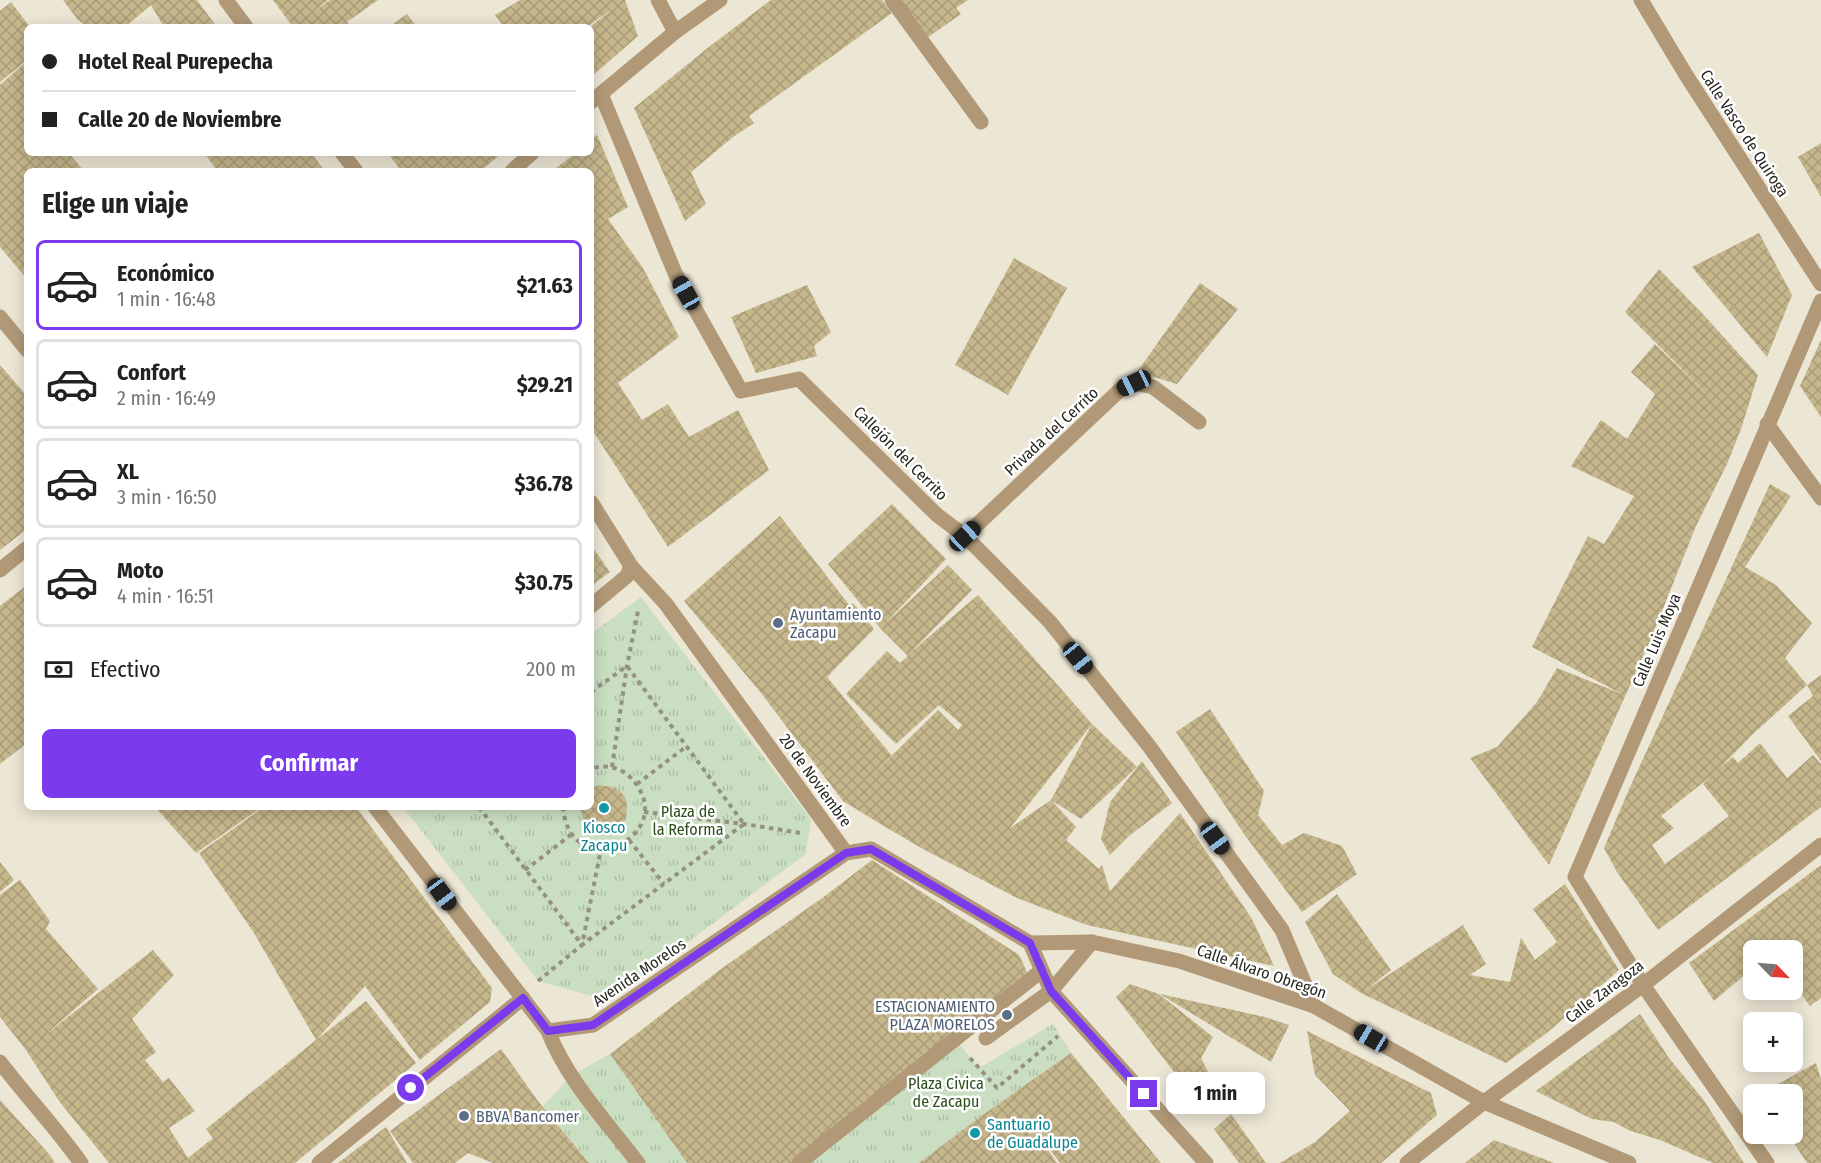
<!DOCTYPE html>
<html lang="es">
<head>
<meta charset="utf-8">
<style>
  body { margin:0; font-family:"Fira Sans Condensed",sans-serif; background:#f6f6f6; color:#222; height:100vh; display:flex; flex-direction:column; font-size:22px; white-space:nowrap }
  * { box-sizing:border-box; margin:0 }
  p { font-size:20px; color:#767676 }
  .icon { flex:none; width:33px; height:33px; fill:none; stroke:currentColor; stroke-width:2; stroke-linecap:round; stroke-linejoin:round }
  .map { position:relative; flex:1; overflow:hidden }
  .panel { position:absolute; left:24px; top:168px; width:570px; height:642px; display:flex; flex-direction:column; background:#fff; border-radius:9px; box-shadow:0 3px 15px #0003 }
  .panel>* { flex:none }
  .hud { position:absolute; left:24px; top:24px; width:570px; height:132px; border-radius:9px; box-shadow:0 3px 15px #0003; display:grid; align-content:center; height:132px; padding:0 18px; background:#fff }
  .needle { width:39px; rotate:115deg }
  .controls { position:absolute; left:1743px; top:940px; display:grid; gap:12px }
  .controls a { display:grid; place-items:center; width:60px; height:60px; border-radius:9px; background:#fff; box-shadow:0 3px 15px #0003; font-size:30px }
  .end { position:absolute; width:27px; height:27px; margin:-14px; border:8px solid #7c3aed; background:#fff; box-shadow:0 0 0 3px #fff }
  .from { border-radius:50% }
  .bubble { position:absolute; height:42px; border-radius:9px; background:#fff; box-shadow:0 3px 15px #0003; font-size:20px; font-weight:700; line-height:42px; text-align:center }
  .car { position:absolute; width:18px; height:36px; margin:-18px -9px; border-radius:8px; box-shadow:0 0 4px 2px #0007; background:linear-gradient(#222 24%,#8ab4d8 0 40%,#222 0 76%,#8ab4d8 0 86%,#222 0) }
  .hud b { display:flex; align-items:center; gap:21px; height:57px; font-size:22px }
  .hud b+b { border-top:2px solid #e0e0e0 }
  .hud i { width:15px; height:15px; background:#222 }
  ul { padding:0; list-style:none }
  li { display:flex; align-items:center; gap:18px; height:90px; margin:0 12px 9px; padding:0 6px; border:3px solid #e0e0e0; border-radius:9px }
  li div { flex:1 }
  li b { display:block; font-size:22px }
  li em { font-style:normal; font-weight:700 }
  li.selected { border-color:#7c3aed }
  li>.icon { width:54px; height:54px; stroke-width:1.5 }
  h2 { padding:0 18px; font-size:27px; line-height:72px }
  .pay { display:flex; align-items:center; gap:15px; height:66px; padding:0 18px; font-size:22px }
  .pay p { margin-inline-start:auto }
  .button { display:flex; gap:12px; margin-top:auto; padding:12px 18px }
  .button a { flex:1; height:69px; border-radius:9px; background:#7c3aed; color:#fff; font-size:24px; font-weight:700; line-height:69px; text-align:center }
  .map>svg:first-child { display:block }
</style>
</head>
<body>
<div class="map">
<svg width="1821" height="1163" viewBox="0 0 1821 1163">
  <defs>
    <pattern id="grass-tufts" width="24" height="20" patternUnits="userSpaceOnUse" patternTransform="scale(1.5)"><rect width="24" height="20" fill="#cadfc2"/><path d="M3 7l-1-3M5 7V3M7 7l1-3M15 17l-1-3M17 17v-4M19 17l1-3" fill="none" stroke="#aebfa6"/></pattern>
    <pattern id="building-cross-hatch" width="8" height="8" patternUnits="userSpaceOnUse" patternTransform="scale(1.5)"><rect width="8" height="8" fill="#c5b68c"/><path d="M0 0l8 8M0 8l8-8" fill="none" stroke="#a99c78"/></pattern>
  </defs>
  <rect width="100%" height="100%" fill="#ece6d5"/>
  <!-- grass -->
  <g fill="url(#grass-tufts)">
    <polygon points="641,597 811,819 806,854 609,1001 538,981 403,807 591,807 591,634"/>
    <polygon points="1053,1024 1071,1053 984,1114 919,1163 793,1163 955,1039 979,1068"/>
    <polygon points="610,1054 687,1163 589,1163 543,1106 571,1076"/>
  </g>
  <!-- building -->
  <g fill="url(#building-cross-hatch)" fill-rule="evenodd">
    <polygon points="63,0 197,0 217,27 164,27 151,5 125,27 89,27 78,20"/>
    <polygon points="273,0 328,0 314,11 330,0 378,0 347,22 351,27 293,27"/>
    <polygon points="520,0 625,0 638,36 591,77 591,26 615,7 587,27 504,27 495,15"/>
    <polygon points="771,0 882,0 892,13 749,116 754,123 733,137 691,172 706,204 685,221 634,108 705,50"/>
    <polygon points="895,0 968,0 956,8 961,14 924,40"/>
    <polygon points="11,2 30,27 27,27 27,60 0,82 0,11"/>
    <polygon points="407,14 417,27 389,27"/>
    <polygon points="27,61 27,153 69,153 84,171 27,171 27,279 0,247 0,85"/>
    <polygon points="597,135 628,207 608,219 643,268 679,337 618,383 642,420 668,404 689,437 738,410 769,470 668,547 591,428 591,171 552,171 576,153 591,153 591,140"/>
    <polygon points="1821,143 1821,197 1798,157"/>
    <polygon points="204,153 311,153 325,171 218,171"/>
    <polygon points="388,153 502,153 481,171 401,171"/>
    <polygon points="1759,233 1792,295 1767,357 1692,267"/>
    <polygon points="1014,258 1067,288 1008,395 955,365"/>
    <polygon points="1659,269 1702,313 1758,375 1741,429 1727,464 1696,526 1650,641 1549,865 1470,758 1497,747 1537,702 1557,668 1622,694 1532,647 1588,536 1604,544 1634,496 1571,466 1601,420 1627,439 1655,394 1631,372 1655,344 1708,395 1625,312"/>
    <polygon points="1200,283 1238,309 1177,384 1137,372"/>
    <polygon points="807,285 831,332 814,346 817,356 756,373 731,317"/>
    <polygon points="1821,340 1821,417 1800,386"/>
    <polygon points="0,365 27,396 27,529 0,550"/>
    <path d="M1770,484L1791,496L1745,567L1776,585L1812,623L1785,658L1807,685L1753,734L1720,768L1733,757L1738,763L1760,743L1787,778L1813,755L1821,764V807L1658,930L1617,872L1604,848L1630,787ZM1710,777L1703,784L1729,816L1665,864L1652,845L1674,828L1661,816Z"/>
    <polygon points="892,504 946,559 885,624 948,565 972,590 911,652 978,595 1092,724 1137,767 1081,819 1051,800 1092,724 1010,828 1051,800 1076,827 1066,840 1099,869 1102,865 1110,891 1180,813 1252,919 1274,966 1087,925 1017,898 923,849 877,822 843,801 761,693 684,601 780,516 850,606 853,603 874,629 827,677 892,756 868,779 938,710 958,730 962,725 939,705 896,744 846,694 887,651 900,663 908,656 881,629 828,564"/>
    <polygon points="591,545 610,572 591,586"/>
    <polygon points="27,585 27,743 0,764 0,606"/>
    <polygon points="1821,675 1821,761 1788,716 1813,696 1807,685"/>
    <polygon points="1210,709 1264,791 1258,815 1282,845 1304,833 1342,846 1357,874 1302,912 1244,834 1176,732"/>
    <polygon points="1142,761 1172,803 1129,836 1110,855 1101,839 1110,802"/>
    <polygon points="598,785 613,787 620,791 625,797 627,804 626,819 621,826 607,833 599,832 585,824 580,809 580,807 591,807 591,789"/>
    <polygon points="155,807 262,807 196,853"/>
    <polygon points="264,807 356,807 492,988 490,1002 420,1060 365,986 316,1040 366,1001 416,1063 295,1163 109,1163 59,1101 26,1050 0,1017 0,895 20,880 50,921 46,929 98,989 45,1035 153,950 174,975 132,1019 156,1052 145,1060 163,1082 169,1078 195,1111 169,1128 188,1158 213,1138 206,1129 316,1040 254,933 199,853"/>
    <polygon points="872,860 1019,955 1027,972 950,1038 793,1163 687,1163 610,1054 721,969 825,896"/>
    <polygon points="0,862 14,880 0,892"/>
    <polygon points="1821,865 1821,998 1810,1006 1792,981 1792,951 1754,951 1754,967 1714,1001 1689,963"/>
    <polygon points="1565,884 1619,970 1548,1032 1506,1063 1361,993 1333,974 1305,922 1337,894 1391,970 1366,990 1463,925 1486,964 1470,975 1510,982 1521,938 1535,960 1557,942 1533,909"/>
    <polygon points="1130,984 1159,994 1213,1037 1201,1058 1213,1082 1194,1098 1116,997"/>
    <polygon points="1160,994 1265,1017 1289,1025 1271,1062"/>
    <polygon points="1640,1014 1669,1058 1703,1099 1744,1163 1713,1163 1660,1140 1628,1130 1614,1122 1592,1119 1536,1091"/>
    <polygon points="1307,1031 1431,1093 1437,1115 1381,1163 1280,1163 1315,1142 1350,1111 1315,1075"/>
    <polygon points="501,1049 538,1101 589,1163 493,1163 468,1153 455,1163 413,1163 390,1131"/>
    <polygon points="1071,1053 1161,1163 1060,1163 1024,1115 1057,1163 919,1163 984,1114"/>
    <polygon points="1816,1063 1821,1079 1821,1163 1807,1163 1788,1134 1792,1134 1792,1095 1763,1095 1762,1093"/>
    <polygon points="0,1100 49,1154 55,1163 0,1163"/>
    <polygon points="1231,1114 1266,1163 1239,1163 1214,1129"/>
    <polygon points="386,1127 407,1163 338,1163"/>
    <polygon points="1494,1140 1554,1163 1465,1163"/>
  </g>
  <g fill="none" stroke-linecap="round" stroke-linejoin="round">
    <!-- path -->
    <g stroke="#959185" stroke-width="4" stroke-dasharray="4.5 4.5" stroke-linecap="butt">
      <polyline points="591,692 627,666 744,824"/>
      <polyline points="612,767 627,666 638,611"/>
      <polyline points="637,784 687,746"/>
      <polyline points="479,807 582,945 744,824"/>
      <path d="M563,807C570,890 687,833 629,776C619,767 604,764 591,769"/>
      <polyline points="644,812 744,824 801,833"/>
      <polyline points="629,840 664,884"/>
      <polyline points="525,870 572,834"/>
      <polyline points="538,981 582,945 601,849"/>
      <polyline points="970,1058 997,1088 1058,1036"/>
    </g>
    <!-- minor -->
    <g stroke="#b19978" stroke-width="15">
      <polyline points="226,0 246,27"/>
      <polyline points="658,0 675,32"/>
      <polyline points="892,0 981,122"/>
      <polyline points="1641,0 1686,75 1821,284"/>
      <polyline points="601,94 675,273 741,391 799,379 937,515 965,536 1050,622 1149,746 1282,930 1314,1006"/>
      <polyline points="591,102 675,32 720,0"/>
      <polyline points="342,153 356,171"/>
      <polyline points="512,171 532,153"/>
      <polyline points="0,317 27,350"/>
      <polyline points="1767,424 1821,498"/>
      <polyline points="591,502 631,566 666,604 846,853"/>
      <polyline points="965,536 1121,389 1134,383 1153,387 1199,422"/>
      <polyline points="0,570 27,548"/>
      <polyline points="591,606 627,576 631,566"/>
      <polyline points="375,807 548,1031 593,1025 846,853 871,849 1030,943 1051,991 1206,1163"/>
      <polyline points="1030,943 1092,942 1179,961 1314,1006 1484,1102 1629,1163"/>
      <path d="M548,1031C567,1080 606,1121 638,1163"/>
      <polyline points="986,1038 1051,991 1092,942"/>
      <path d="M0,1062C26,1096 56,1128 81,1163"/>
      <polyline points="319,1163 523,998"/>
      <polyline points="799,1163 1041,971"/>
      <polyline points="1407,1163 1484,1102 1643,985 1821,845"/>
      <polyline points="1767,1163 1643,985 1575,877 1821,301"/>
    </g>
  </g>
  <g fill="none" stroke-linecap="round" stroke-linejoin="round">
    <!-- route -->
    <polyline stroke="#7c3aed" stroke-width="8" points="411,1088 523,998 548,1031 593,1025 846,853 871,849 1030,943 1051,991 1144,1094"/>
  </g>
  <!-- markers -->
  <g fill="#5c6f8a" stroke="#fff" stroke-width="2">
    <circle cx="778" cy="623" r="6"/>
    <circle cx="1007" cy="1015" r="6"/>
    <circle cx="464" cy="1116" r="6"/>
  </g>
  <g fill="#0f9aa8" stroke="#fff" stroke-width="2">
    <circle cx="604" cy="808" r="6"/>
    <circle cx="975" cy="1133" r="6"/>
  </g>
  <g text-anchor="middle" stroke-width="5" stroke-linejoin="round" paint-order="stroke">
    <!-- street labels -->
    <g font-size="16" fill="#292721" stroke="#fff">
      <text transform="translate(1745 133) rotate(57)" y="6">Calle Vasco de Quiroga</text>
      <text transform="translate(1051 431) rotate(-43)" y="6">Privada del Cerrito</text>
      <text transform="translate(901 453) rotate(45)" y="6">Callejón del Cerrito</text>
      <text transform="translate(1656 640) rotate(-67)" y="6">Calle Luis Moya</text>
      <text transform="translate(816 780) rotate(54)" y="6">20 de Noviembre</text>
      <text transform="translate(1262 971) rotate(19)" y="6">Calle Álvaro Obregón</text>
      <text transform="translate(639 972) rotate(-34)" y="6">Avenida Morelos</text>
      <text transform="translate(1604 991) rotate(-37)" y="6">Calle Zaragoza</text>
    </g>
    <!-- service labels -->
    <g font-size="16" fill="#4e5e75" stroke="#fff" text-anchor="start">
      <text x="790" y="620">Ayuntamiento<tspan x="790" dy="18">Zacapu</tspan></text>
      <text x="995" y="1012" text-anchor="end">ESTACIONAMIENTO<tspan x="995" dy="18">PLAZA MORELOS</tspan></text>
      <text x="476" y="1122">BBVA Bancomer</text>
    </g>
    <!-- park labels -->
    <g font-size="16" fill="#2c4f1c" stroke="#fff">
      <text x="688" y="817">Plaza de<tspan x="688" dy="18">la Reforma</tspan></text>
      <text x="946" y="1089">Plaza Civica<tspan x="946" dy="18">de Zacapu</tspan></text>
    </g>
    <!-- culture labels -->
    <g font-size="16" fill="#0d838f" stroke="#fff">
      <text x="604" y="833">Kiosco<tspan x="604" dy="18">Zacapu</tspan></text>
      <text x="987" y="1130" text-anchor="start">Santuario<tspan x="987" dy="18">de Guadalupe</tspan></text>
    </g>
  </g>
</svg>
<div class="controls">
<a><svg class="needle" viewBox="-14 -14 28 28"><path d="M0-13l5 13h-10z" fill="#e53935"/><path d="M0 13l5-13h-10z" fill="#767676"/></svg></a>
<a>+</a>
<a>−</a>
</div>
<i class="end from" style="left:411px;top:1088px"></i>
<i class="end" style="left:1144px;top:1094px"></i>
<div class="bubble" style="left:1166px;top:1072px;width:99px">1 min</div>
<i class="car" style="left:686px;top:293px;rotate:331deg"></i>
<i class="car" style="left:1134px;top:383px;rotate:245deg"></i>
<i class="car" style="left:965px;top:536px;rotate:47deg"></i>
<i class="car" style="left:1078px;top:658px;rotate:141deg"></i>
<i class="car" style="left:1215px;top:838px;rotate:144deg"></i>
<i class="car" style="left:442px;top:894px;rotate:143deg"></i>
<i class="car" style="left:1371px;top:1038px;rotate:300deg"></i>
<div class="hud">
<b><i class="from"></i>Hotel Real Purepecha</b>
<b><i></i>Calle 20 de Noviembre</b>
</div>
<section class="panel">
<h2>Elige un viaje</h2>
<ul>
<li class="selected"><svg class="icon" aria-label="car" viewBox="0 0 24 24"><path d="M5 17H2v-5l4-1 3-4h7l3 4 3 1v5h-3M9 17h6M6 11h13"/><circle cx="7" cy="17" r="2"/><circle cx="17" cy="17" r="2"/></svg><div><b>Económico</b><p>1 min · 16:48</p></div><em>$21.63</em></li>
<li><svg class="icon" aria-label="car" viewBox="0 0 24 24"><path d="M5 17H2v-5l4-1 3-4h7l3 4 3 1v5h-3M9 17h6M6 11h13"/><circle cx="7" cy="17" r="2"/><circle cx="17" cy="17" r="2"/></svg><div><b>Confort</b><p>2 min · 16:49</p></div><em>$29.21</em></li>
<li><svg class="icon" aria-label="car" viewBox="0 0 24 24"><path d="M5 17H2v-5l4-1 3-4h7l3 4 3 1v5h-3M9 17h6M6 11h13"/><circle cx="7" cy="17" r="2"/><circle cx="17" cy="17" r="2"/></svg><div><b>XL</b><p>3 min · 16:50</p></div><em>$36.78</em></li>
<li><svg class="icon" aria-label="car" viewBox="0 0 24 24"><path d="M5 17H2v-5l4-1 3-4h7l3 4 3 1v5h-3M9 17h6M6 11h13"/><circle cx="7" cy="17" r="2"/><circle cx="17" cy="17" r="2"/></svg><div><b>Moto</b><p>4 min · 16:51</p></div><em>$30.75</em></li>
</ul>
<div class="pay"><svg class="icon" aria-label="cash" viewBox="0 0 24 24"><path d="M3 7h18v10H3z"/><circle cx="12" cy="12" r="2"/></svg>Efectivo<p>200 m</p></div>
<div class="button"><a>Confirmar</a></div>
</section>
</div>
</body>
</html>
